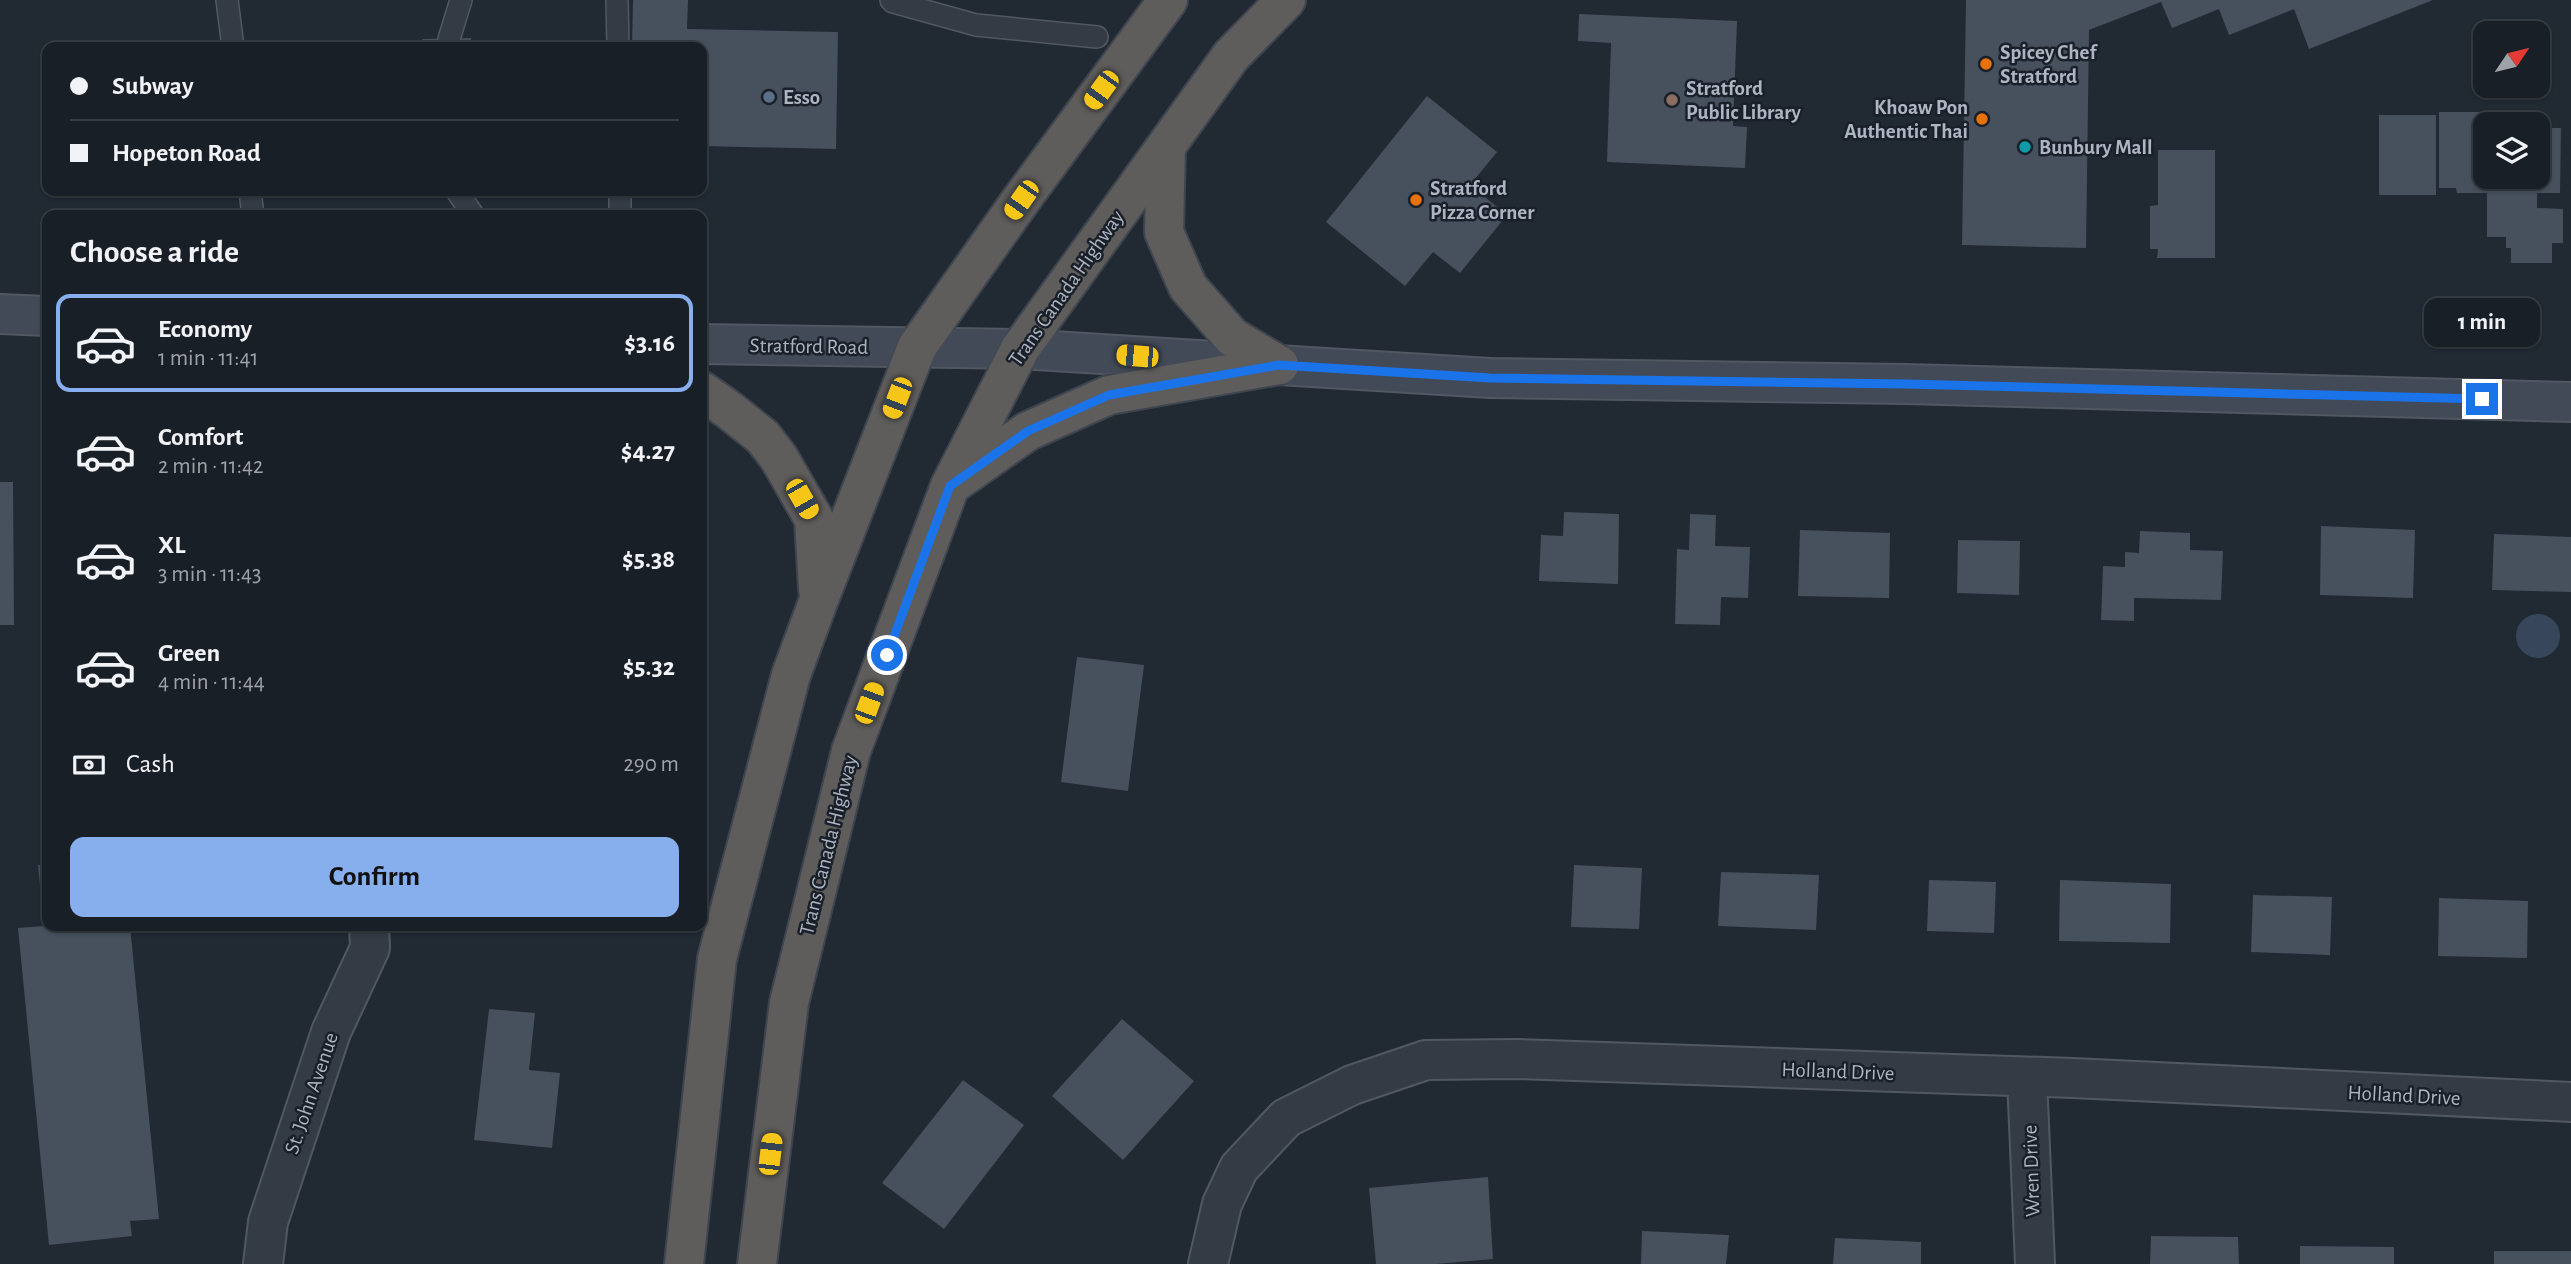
<!DOCTYPE html>
<html lang="en">
<head>
<meta charset="utf-8">
<style>
  body { margin:0; font-family:"Alegreya Sans",sans-serif; background:#262c32; color:#f1f3f6; height:100vh; display:flex; flex-direction:column; font-size:26px; white-space:nowrap }
  * { box-sizing:border-box; margin:0 }
  p { font-size:23px; color:#9fa2a7 }
  .icon { flex:none; width:38px; height:38px; fill:none; stroke:currentColor; stroke-width:2; stroke-linecap:round; stroke-linejoin:round }
  .map { position:relative; flex:1; overflow:hidden }
  .drawer { position:absolute; left:42px; top:210px; width:665px; height:721px; display:flex; flex-direction:column; background:#191f26; border-radius:14px; box-shadow:0 2px 5px #0004,0 0 0 2px #373d43 }
  .drawer>* { flex:none }
  .guide { position:absolute; left:42px; top:42px; width:665px; height:154px; border-radius:14px; box-shadow:0 2px 5px #0004,0 0 0 2px #373d43; display:grid; align-content:center; height:154px; padding:0 28px; background:#191f26 }
  .needle { width:46px; rotate:55deg }
  .buttons { position:absolute; left:2473px; top:21px; display:grid; gap:14px }
  .buttons a { display:grid; place-items:center; width:77px; height:77px; border-radius:14px; background:#191f26; box-shadow:0 2px 5px #0004,0 0 0 2px #373d43; font-size:35px }
  .end { position:absolute; width:32px; height:32px; margin:-16px; border:9px solid #1a73e8; background:#fff; box-shadow:0 0 0 4px #fff }
  .from { border-radius:50% }
  .bubble { position:absolute; height:49px; border-radius:14px; background:#191f26; box-shadow:0 2px 5px #0004,0 0 0 2px #373d43; font-size:23px; font-weight:600; line-height:49px; text-align:center }
  .car { position:absolute; width:21px; height:42px; margin:-21px -10px; border-radius:9px; box-shadow:0 0 5px 2px #0007; background:linear-gradient(#f5c518 24%,#345 0 40%,#f5c518 0 76%,#345 0 86%,#f5c518 0) }
  .guide b { display:flex; align-items:center; gap:24px; height:66px; font-size:26px }
  .guide b+b { border-top:2px solid #373d43 }
  .guide i { width:18px; height:18px; background:#f1f3f6 }
  ul { padding:0; list-style:none }
  li { display:flex; align-items:center; gap:21px; height:98px; margin:0 14px 10px; padding:0 14px; border:4px solid transparent; border-radius:14px }
  li div { flex:1 }
  li b { display:block; font-size:26px }
  li em { font-style:normal; font-weight:600 }
  li.active { border-color:#87afed }
  li>.icon { width:63px; height:63px; stroke-width:1.5 }
  h2 { padding:0 28px; font-size:32px; line-height:84px }
  .pay { display:flex; align-items:center; gap:18px; height:77px; padding:0 28px; font-size:26px }
  .pay p { margin-inline-start:auto }
  .action { display:flex; gap:14px; margin-top:auto; padding:14px 28px }
  .action a { flex:1; height:80px; border-radius:14px; background:#87afed; color:#111; font-size:28px; font-weight:600; line-height:80px; text-align:center }
  .map>svg:first-child { display:block }
</style>
</head>
<body>
<div class="map">
<svg width="2571" height="1264" viewBox="0 0 2571 1264">
  <rect width="100%" height="100%" fill="#212933"/>
  <!-- water -->
  <circle fill="#38465b" cx="2538" cy="636" r="22"/>
  <!-- building -->
  <g fill="#47505d">
    <polygon points="633,0 688,0 687,29 838,32 836,149 702,146 702,47 632,47"/>
    <polygon points="1966,0 2433,0 2309,49 2294,9 2229,35 2219,9 2172,28 2161,2 2089,30 2086,248 1962,245"/>
    <polygon points="1579,14 1737,21 1733,126 1747,127 1745,168 1607,162 1611,43 1578,41"/>
    <polygon points="471,38 471,47 422,47 422,39"/>
    <polygon points="1427,96 1497,152 1470,185 1507,215 1460,273 1433,252 1405,286 1326,222"/>
    <polygon points="2439,112 2536,112 2536,124 2485,124 2485,177 2538,177 2538,128 2561,128 2560,193 2537,193 2537,208 2563,209 2563,243 2552,243 2552,263 2511,263 2511,248 2506,248 2506,237 2487,237 2487,193 2457,193 2456,188 2439,188"/>
    <rect x="2379" y="115" width="57" height="80"/>
    <polygon points="2158,150 2215,150 2215,258 2157,258 2158,249 2150,249 2150,206 2158,205"/>
    <polygon points="0,482 13,482 14,625 0,625"/>
    <polygon points="1564,512 1619,514 1618,584 1539,581 1541,535 1563,536"/>
    <polygon points="1690,514 1716,515 1715,546 1750,547 1748,598 1721,597 1720,625 1675,624 1677,549 1689,550"/>
    <polygon points="2321,526 2415,530 2413,598 2320,595"/>
    <polygon points="1800,530 1890,533 1889,598 1798,596"/>
    <polygon points="2140,531 2190,533 2190,550 2223,551 2221,600 2134,598 2134,621 2101,620 2103,566 2125,567 2125,552 2139,553"/>
    <polygon points="2494,534 2571,537 2571,592 2492,590"/>
    <polygon points="1958,540 2020,541 2019,595 1957,593"/>
    <polygon points="1077,657 1144,665 1128,791 1061,782"/>
    <polygon points="47,864 47,926 130,926 159,1219 130,1221 132,1236 49,1245 18,928 44,926 38,865"/>
    <polygon points="1574,865 1642,868 1639,929 1571,927"/>
    <polygon points="1721,872 1819,875 1816,930 1718,926"/>
    <polygon points="1929,880 1996,882 1994,933 1927,931"/>
    <polygon points="2060,880 2171,884 2170,943 2059,941"/>
    <polygon points="2253,895 2332,897 2330,955 2251,952"/>
    <polygon points="2439,898 2528,901 2527,958 2438,956"/>
    <polygon points="489,1009 535,1013 529,1070 560,1073 552,1148 474,1140"/>
    <polygon points="1122,1019 1194,1081 1123,1160 1052,1096"/>
    <polygon points="963,1080 1024,1125 944,1229 882,1183"/>
    <polygon points="1488,1177 1493,1259 1436,1264 1376,1264 1369,1188"/>
    <polygon points="1642,1231 1729,1235 1726,1264 1641,1264"/>
    <polygon points="2151,1236 2238,1237 2239,1264 2150,1264"/>
    <polygon points="1835,1238 1921,1242 1921,1264 1833,1264"/>
    <polygon points="2300,1246 2394,1247 2394,1264 2300,1264"/>
    <rect x="2494" y="1251" width="77" height="13"/>
  </g>
  <g fill="none" stroke-linecap="round" stroke-linejoin="round">
    <!-- service casing -->
    <g stroke="#515862" stroke-width="24">
      <g id="service">
        <polyline points="227,0 233,47"/>
        <polyline points="617,0 618,47"/>
        <polyline points="891,0 893,2 976,25 1097,37"/>
        <polyline points="449,39 461,0"/>
        <polyline points="250,191 253,215"/>
        <polyline points="457,191 473,215"/>
        <polyline points="620,191 620,215"/>
      </g>
    </g>
    <!-- minor casing -->
    <g stroke="#515862" stroke-width="42">
      <g id="minor">
        <polyline points="2027,1078 2035,1264"/>
        <polyline points="263,1264 268,1222 331,1032 370,948 369,926"/>
        <polyline points="1208,1264 1222,1204 1239,1168 1286,1118 1352,1085 1426,1060 1516,1059 2073,1078 2571,1102"/>
      </g>
    </g>
    <!-- secondary casing -->
    <g stroke="#515862" stroke-width="42">
      <g id="secondary">
        <polyline points="0,314 47,316"/>
        <polyline points="702,344 1020,349 1490,378 1906,384 2571,402"/>
      </g>
    </g>
    <!-- trunk casing -->
    <g stroke="#3e454f" stroke-width="42">
      <g id="trunk">
        <polyline points="1166,147 1164,232 1188,287 1232,337 1279,365"/>
        <polyline points="702,391 729,410 763,437 779,458 814,519 818,589"/>
        <polyline points="954,483 1028,431 1109,395 1279,365"/>
        <polyline points="684,1264 717,959 791,675 818,602 917,347 1021,200 1168,0"/>
        <polyline points="757,1264 789,1003 851,751 950,486 1020,349 1231,56 1286,0"/>
      </g>
    </g>
    <!-- service -->
    <use href="#service" stroke="#343b44" stroke-width="21"/>
    <!-- minor -->
    <use href="#minor" stroke="#343b44" stroke-width="38"/>
    <!-- secondary -->
    <use href="#secondary" stroke="#424a57" stroke-width="38"/>
    <!-- trunk -->
    <use href="#trunk" stroke="#5e5d5b" stroke-width="38"/>
  </g>
  <g fill="none" stroke-linecap="round" stroke-linejoin="round">
    <!-- route -->
    <polyline stroke="#1a73e8" stroke-width="9" points="887,655 950,486 1028,431 1109,395 1279,365 1490,378 1906,384 2482,399"/>
  </g>
  <!-- markers -->
  <g fill="#e8710a" stroke="#1a2029" stroke-width="2.5">
    <circle cx="1986" cy="64" r="7"/>
    <circle cx="1982" cy="119" r="7"/>
    <circle cx="1416" cy="200" r="7"/>
  </g>
  <circle fill="#5c6f8a" stroke="#1a2029" stroke-width="2.5" cx="769" cy="97" r="7"/>
  <circle fill="#8d6e63" stroke="#1a2029" stroke-width="2.5" cx="1672" cy="100" r="7"/>
  <circle fill="#0f9aa8" stroke="#1a2029" stroke-width="2.5" cx="2025" cy="147" r="7"/>
  <g text-anchor="middle" stroke-width="5" stroke-linejoin="round" paint-order="stroke">
    <!-- poi labels -->
    <g font-size="21" font-weight="bold" fill="#aeb5c1" stroke="#1a2029" text-anchor="start">
      <text x="2000" y="59">Spicey Chef<tspan x="2000" dy="24">Stratford</tspan></text>
      <text x="1686" y="95">Stratford<tspan x="1686" dy="24">Public Library</tspan></text>
      <text x="783" y="104">Esso</text>
      <text x="1968" y="114" text-anchor="end">Khoaw Pon<tspan x="1968" dy="24">Authentic Thai</tspan></text>
      <text x="2039" y="154">Bunbury Mall</text>
      <text x="1430" y="195">Stratford<tspan x="1430" dy="24">Pizza Corner</tspan></text>
    </g>
    <!-- street labels -->
    <g font-size="21" fill="#aeb5c1" stroke="#1a2029">
      <text transform="translate(1066 288) rotate(-55)" y="7">Trans Canada Highway</text>
      <text transform="translate(809 346) rotate(1)" y="7">Stratford Road</text>
      <text transform="translate(828 845) rotate(-76)" y="7">Trans Canada Highway</text>
      <text transform="translate(1838 1071) rotate(2)" y="7">Holland Drive</text>
      <text transform="translate(311 1093) rotate(-71)" y="7">St. John Avenue</text>
      <text transform="translate(2404 1095) rotate(3)" y="7">Holland Drive</text>
      <text transform="translate(2031 1171) rotate(-92)" y="7">Wren Drive</text>
    </g>
  </g>
</svg>
<div class="buttons">
<a><svg class="needle" viewBox="-14 -14 28 28"><path d="M0-13l5 13h-10z" fill="#e53935"/><path d="M0 13l5-13h-10z" fill="#9fa2a7"/></svg></a>
<a><svg class="icon" aria-label="layers" viewBox="0 0 24 24"><path d="M12 4l9 5-9 5-9-5zM3 14l9 5 9-5"/></svg></a>
</div>
<i class="end from" style="left:887px;top:655px"></i>
<i class="end" style="left:2482px;top:399px"></i>
<div class="bubble" style="left:2424px;top:298px;width:116px">1 min</div>
<i class="car" style="left:1101px;top:90px;rotate:216deg"></i>
<i class="car" style="left:1021px;top:200px;rotate:215deg"></i>
<i class="car" style="left:1137px;top:356px;rotate:275deg"></i>
<i class="car" style="left:897px;top:398px;rotate:201deg"></i>
<i class="car" style="left:802px;top:499px;rotate:150deg"></i>
<i class="car" style="left:869px;top:703px;rotate:20deg"></i>
<i class="car" style="left:770px;top:1154px;rotate:7deg"></i>
<div class="guide">
<b><i class="from"></i>Subway</b>
<b><i></i>Hopeton Road</b>
</div>
<section class="drawer">
<h2>Choose a ride</h2>
<ul>
<li class="active"><svg class="icon" aria-label="car" viewBox="0 0 24 24"><path d="M5 17H2v-5l4-1 3-4h7l3 4 3 1v5h-3M9 17h6M6 11h13"/><circle cx="7" cy="17" r="2"/><circle cx="17" cy="17" r="2"/></svg><div><b>Economy</b><p>1 min · 11:41</p></div><em>$3.16</em></li>
<li><svg class="icon" aria-label="car" viewBox="0 0 24 24"><path d="M5 17H2v-5l4-1 3-4h7l3 4 3 1v5h-3M9 17h6M6 11h13"/><circle cx="7" cy="17" r="2"/><circle cx="17" cy="17" r="2"/></svg><div><b>Comfort</b><p>2 min · 11:42</p></div><em>$4.27</em></li>
<li><svg class="icon" aria-label="car" viewBox="0 0 24 24"><path d="M5 17H2v-5l4-1 3-4h7l3 4 3 1v5h-3M9 17h6M6 11h13"/><circle cx="7" cy="17" r="2"/><circle cx="17" cy="17" r="2"/></svg><div><b>XL</b><p>3 min · 11:43</p></div><em>$5.38</em></li>
<li><svg class="icon" aria-label="car" viewBox="0 0 24 24"><path d="M5 17H2v-5l4-1 3-4h7l3 4 3 1v5h-3M9 17h6M6 11h13"/><circle cx="7" cy="17" r="2"/><circle cx="17" cy="17" r="2"/></svg><div><b>Green</b><p>4 min · 11:44</p></div><em>$5.32</em></li>
</ul>
<div class="pay"><svg class="icon" aria-label="cash" viewBox="0 0 24 24"><path d="M3 7h18v10H3z"/><circle cx="12" cy="12" r="2"/></svg>Cash<p>290 m</p></div>
<div class="action"><a>Confirm</a></div>
</section>
</div>
</body>
</html>
